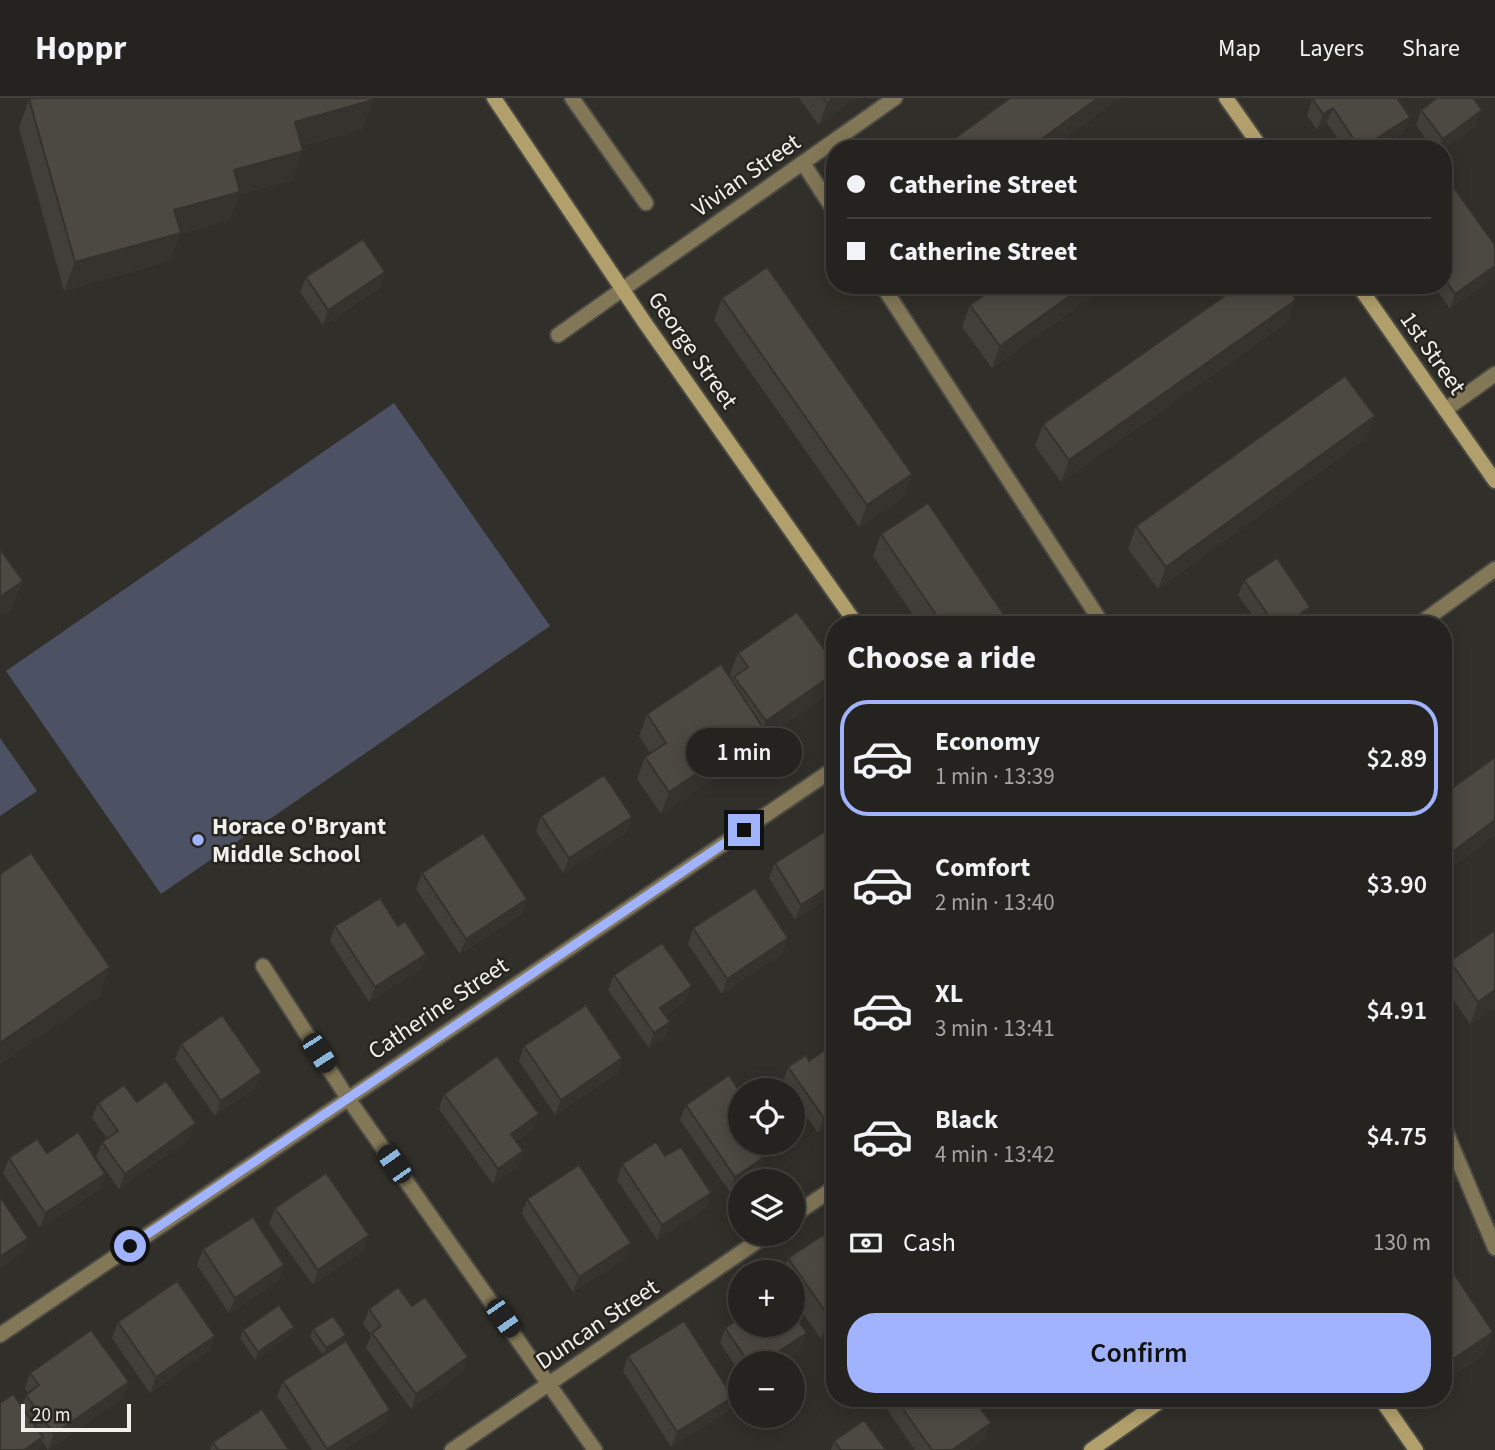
<!DOCTYPE html>
<html lang="en">
<head>
<meta charset="utf-8">
<style>
  body { margin:0; font-family:"Source Sans 3",sans-serif; background:#312f2c; color:#f1f3f6; height:100vh; display:flex; flex-direction:column; font-size:26px; white-space:nowrap }
  * { box-sizing:border-box; margin:0 }
  p { font-size:23px; color:#a3a4a4 }
  .icon { flex:none; width:38px; height:38px; fill:none; stroke:currentColor; stroke-width:2; stroke-linecap:round; stroke-linejoin:round }
  .map { position:relative; flex:1; overflow:hidden }
  .sheet { position:absolute; left:826px; top:518px; width:626px; height:791px; display:flex; flex-direction:column; background:#25231f; border-radius:28px; box-shadow:0 4px 18px #0003,0 0 0 2px #42403d }
  .sheet>* { flex:none }
  .banner { position:absolute; left:826px; top:42px; width:626px; height:154px; border-radius:28px; box-shadow:0 4px 18px #0003,0 0 0 2px #42403d; display:grid; align-content:center; height:154px; padding:0 21px; background:#25231f }
  .buttons { position:absolute; left:728px; top:980px; display:grid; gap:14px }
  .buttons a { display:grid; place-items:center; width:77px; height:77px; border-radius:50%; background:#25231f; box-shadow:0 4px 18px #0003,0 0 0 2px #42403d; font-size:35px }
  .scale { position:absolute; left:21px; bottom:18px; width:110px; box-sizing:border-box; padding-left:7px; border:4px solid #f2f0ec; border-top:0; font-size:19px; line-height:24px; white-space:nowrap; color:#f2f0ec; -webkit-text-stroke:5px #27251f; paint-order:stroke }
  .end { position:absolute; width:32px; height:32px; margin:-16px; border:9px solid #a1b3fd; background:#111; box-shadow:0 0 0 4px #111 }
  .from { border-radius:50% }
  .bubble { position:absolute; height:49px; border-radius:24px; background:#25231f; box-shadow:0 4px 18px #0003,0 0 0 2px #42403d; font-size:23px; font-weight:600; line-height:49px; text-align:center }
  .car { position:absolute; width:21px; height:42px; margin:-21px -10px; border-radius:9px; box-shadow:0 0 5px 2px #0007; background:linear-gradient(#222 24%,#8ab4d8 0 40%,#222 0 76%,#8ab4d8 0 86%,#222 0) }
  .banner b { display:flex; align-items:center; gap:24px; height:66px; font-size:26px }
  .banner b+b { border-top:2px solid #42403d }
  .banner i { width:18px; height:18px; background:#f1f3f6 }
  ul { padding:0; list-style:none }
  li { display:flex; align-items:center; gap:21px; height:116px; margin:0 14px 10px; padding:0 7px; border:4px solid transparent; border-radius:28px }
  li div { flex:1 }
  li b { display:block; font-size:26px }
  li em { font-style:normal; font-weight:600 }
  li.current { border-color:#a1b3fd }
  li>.icon { width:63px; height:63px; stroke-width:1.5 }
  h2 { padding:0 21px; font-size:32px; line-height:84px }
  .pay { display:flex; align-items:center; gap:18px; height:77px; padding:0 21px; font-size:26px }
  .pay p { margin-inline-start:auto }
  .button { display:flex; gap:14px; margin-top:auto; padding:14px 21px }
  .button a { flex:1; height:80px; border-radius:28px; background:#a1b3fd; color:#111; font-size:28px; font-weight:600; line-height:80px; text-align:center }
  header { display:flex; align-items:center; gap:42px; box-sizing:border-box; height:98px; padding:0 35px; background:#25231f; border-bottom:2px solid #42403d }
  header strong { font-size:33px }
  nav { display:flex; gap:38px; margin-inline-start:auto; font-size:24px }
  .map>svg:first-child { display:block }
</style>
</head>
<body>
<header>
<strong>Hoppr</strong>
<nav><a>Map</a><a>Layers</a><a>Share</a></nav>
</header>
<div class="map">
<svg width="1495" height="1352" viewBox="0 0 1495 1352">
  <rect width="100%" height="100%" fill="#312f29"/>
  <!-- green -->
  <g fill="#4c5164">
    <polygon points="394,305 550,528 161,796 6,573"/>
    <polygon points="0,640 37,693 0,718"/>
  </g>
  <g fill="none" stroke-linecap="round" stroke-linejoin="round">
    <!-- lane casing -->
    <g stroke="#4c4a44" stroke-width="18">
      <g id="lane">
        <polyline points="572,0 646,105"/>
        <polyline points="803,65 835,114"/>
        <polyline points="882,187 1103,527"/>
        <polyline points="558,237 623,191"/>
        <polyline points="1418,527 1495,471"/>
        <polyline points="1444,1029 1495,1150"/>
      </g>
    </g>
    <!-- street casing -->
    <g stroke="#4c4a44" stroke-width="18">
      <g id="street">
        <polyline points="623,191 895,0"/>
        <polyline points="1445,312 1495,276"/>
        <polyline points="263,868 347,999 595,1352"/>
        <polyline points="793,1118 835,1089"/>
        <polyline points="0,1237 835,670"/>
        <polyline points="452,1352 768,1136"/>
      </g>
    </g>
    <!-- secondary casing -->
    <g stroke="#4c4a44" stroke-width="18">
      <g id="secondary">
        <polyline points="494,0 645,225 857,527"/>
        <polyline points="1226,0 1262,51"/>
        <polyline points="1358,187 1495,383"/>
        <polyline points="1380,1300 1416,1352"/>
        <polyline points="1091,1352 1165,1300"/>
      </g>
    </g>
    <!-- lane -->
    <use href="#lane" stroke="#827757" stroke-width="14"/>
    <!-- street -->
    <use href="#street" stroke="#827757" stroke-width="14"/>
    <!-- secondary -->
    <use href="#secondary" stroke="#b1a06c" stroke-width="14"/>
  </g>
  <!-- wall -->
  <g fill="#403f39">
    <polygon points="799,0 856,0 819,27"/>
    <polygon points="1310,0 1397,0 1410,19 1404,34 1379,51 1345,51 1327,25 1317,32 1307,17 1312,3"/>
    <polygon points="29,1 363,31 302,48 293,82 239,97 230,122 180,136 170,163 64,193 19,30"/>
    <polygon points="1421,12 1476,27 1444,51 1433,51 1416,27"/>
    <polygon points="1444,93 1495,147 1450,211 1433,187 1444,187"/>
    <polygon points="385,174 380,190 323,227 300,194 306,179"/>
    <polygon points="1108,187 992,270 962,229 970,207"/>
    <polygon points="722,200 912,376 904,399 859,429 714,222"/>
    <polygon points="1288,224 1061,384 1035,348 1043,326"/>
    <polygon points="1367,340 1158,491 1128,451 1136,428"/>
    <polygon points="881,436 1011,527 920,527 873,458"/>
    <polygon points="1244,482 1305,524 1301,527 1259,527 1238,497"/>
    <polygon points="835,544 835,591 759,644 756,653 661,716 637,681 645,659 650,655 639,638 647,616 733,583 733,582 730,577 738,555 825,552"/>
    <polygon points="541,718 627,734 563,775 536,733"/>
    <polygon points="835,727 795,822 769,780 775,765"/>
    <polygon points="422,775 527,801 522,816 460,856 416,791"/>
    <polygon points="335,828 398,828 426,856 421,871 369,904 330,843"/>
    <polygon points="693,830 783,855 722,896 688,846"/>
    <polygon points="1450,863 1495,909 1470,926 1444,888 1444,881"/>
    <polygon points="614,877 686,903 666,917 670,924 665,939 649,950 608,892"/>
    <polygon points="181,946 262,974 256,989 215,1018 175,961"/>
    <polygon points="524,948 622,960 617,976 555,1017 519,963"/>
    <polygon points="809,963 835,1024 818,1035 793,999 793,992 788,992 783,984 788,969"/>
    <polygon points="740,994 782,1045 763,1059 758,1075 740,1083 740,1087 730,1094 680,1022 686,1007"/>
    <polygon points="444,996 539,1016 533,1031 516,1044 523,1053 518,1069 493,1086 439,1011"/>
    <polygon points="137,1004 190,1040 119,1091 96,1059 102,1044 107,1040 92,1020 98,1005"/>
    <polygon points="47,1055 105,1076 100,1091 40,1130 3,1075 9,1060"/>
    <polygon points="665,1058 706,1110 657,1142 617,1082 622,1066"/>
    <polygon points="527,1101 625,1161 573,1194 522,1116"/>
    <polygon points="275,1110 364,1152 313,1187 269,1126"/>
    <polygon points="835,1141 835,1238 831,1233 821,1241 793,1201 793,1174 783,1174 788,1160 829,1145"/>
    <polygon points="203,1151 284,1167 279,1183 229,1215 197,1167"/>
    <polygon points="369,1211 463,1274 411,1311 366,1250 371,1237 363,1226"/>
    <polygon points="118,1224 209,1253 150,1295 112,1240"/>
    <polygon points="294,1229 291,1236 255,1262 240,1240 243,1232"/>
    <polygon points="725,1230 807,1235 801,1251 783,1262 785,1265 740,1265 740,1275 720,1245"/>
    <polygon points="313,1231 346,1237 343,1244 384,1327 344,1352 312,1352 277,1298 283,1283 323,1257 310,1239"/>
    <polygon points="628,1258 733,1299 727,1314 671,1349 623,1273"/>
    <polygon points="30,1275 123,1300 48,1352 42,1343 38,1352 0,1352 22,1308 26,1297 28,1295 25,1290"/>
    <polygon points="882,1300 973,1300 985,1340 968,1352 915,1352 881,1303"/>
    <polygon points="1003,1300 1026,1300 1011,1311"/>
    <polygon points="834,1343 886,1352 831,1352"/>
    <polygon points="213,1344 289,1352 210,1352"/>
  </g>
  <!-- shaded-wall -->
  <g fill="#34332e">
    <polygon points="834,0 856,0 819,27 827,5"/>
    <polygon points="1098,0 1121,0 1051,51 1028,51"/>
    <polygon points="373,2 363,31 285,52 295,24"/>
    <polygon points="1333,10 1327,25 1317,32 1323,16"/>
    <polygon points="1482,12 1476,27 1444,51 1439,51 1443,41"/>
    <polygon points="1410,19 1404,34 1379,51 1362,51"/>
    <polygon points="303,53 293,82 239,97 230,122 180,136 170,163 64,193 75,164 234,72"/>
    <polygon points="1495,168 1495,179 1450,211 1455,196"/>
    <polygon points="385,174 380,190 323,227 328,212"/>
    <polygon points="1085,187 1108,187 992,270 1000,248"/>
    <polygon points="1296,202 1288,224 1061,384 1069,362"/>
    <polygon points="1375,318 1367,340 1158,491 1166,469"/>
    <polygon points="912,376 904,399 859,429 867,407"/>
    <polygon points="23,483 12,512 0,520 0,499"/>
    <polygon points="1310,509 1305,524 1301,527 1284,527"/>
    <polygon points="835,575 835,591 759,644 756,653 661,716 669,694 763,631 766,623"/>
    <polygon points="632,719 627,734 563,775 569,760"/>
    <polygon points="1495,722 1495,738 1444,776 1444,760"/>
    <polygon points="835,785 835,797 795,822 801,807"/>
    <polygon points="527,801 522,816 460,856 466,841"/>
    <polygon points="788,840 783,855 722,896 727,881"/>
    <polygon points="426,856 421,871 369,904 375,889"/>
    <polygon points="110,869 100,898 0,966 0,945"/>
    <polygon points="692,888 686,903 655,925 660,910"/>
    <polygon points="1495,892 1495,909 1470,926 1478,904"/>
    <polygon points="670,924 665,939 649,950 654,935"/>
    <polygon points="622,960 617,976 555,1017 561,1002"/>
    <polygon points="262,974 256,989 215,1018 221,1003"/>
    <polygon points="835,1012 835,1024 818,1035 824,1020"/>
    <polygon points="539,1016 533,1031 505,1052 511,1036"/>
    <polygon points="196,1025 190,1040 119,1091 125,1076"/>
    <polygon points="766,1045 782,1045 752,1066 757,1051"/>
    <polygon points="523,1053 518,1069 493,1086 498,1071"/>
    <polygon points="763,1060 758,1075 746,1083 740,1083 740,1087 730,1094 735,1079"/>
    <polygon points="105,1076 100,1091 40,1130 45,1115"/>
    <polygon points="711,1095 706,1110 657,1142 662,1127"/>
    <polygon points="369,1137 364,1152 313,1187 318,1172"/>
    <polygon points="28,1140 23,1155 0,1171 0,1159"/>
    <polygon points="631,1145 625,1161 573,1194 579,1179"/>
    <polygon points="284,1167 279,1183 229,1215 235,1200"/>
    <polygon points="835,1214 835,1223 831,1233 821,1241 829,1219"/>
    <polygon points="294,1229 291,1236 255,1262 258,1254"/>
    <polygon points="1493,1234 1485,1256 1444,1284 1444,1271 1446,1266"/>
    <polygon points="807,1235 801,1251 779,1265 778,1254"/>
    <polygon points="346,1237 343,1245 323,1258 326,1250"/>
    <polygon points="215,1238 209,1253 150,1295 156,1279"/>
    <polygon points="468,1259 463,1274 411,1311 416,1296"/>
    <polygon points="129,1284 123,1300 48,1352 54,1336"/>
    <polygon points="733,1299 727,1314 671,1349 677,1334"/>
    <polygon points="1014,1300 1026,1300 1011,1311"/>
    <polygon points="390,1312 384,1327 344,1352 327,1352"/>
    <polygon points="991,1325 985,1340 968,1352 952,1352"/>
    <polygon points="43,1339 38,1352 24,1352"/>
  </g>
  <!-- building -->
  <g fill="#4b4942" stroke="#34332e" stroke-width="2">
    <polygon points="34,0 373,0 373,2 295,24 303,53 234,72 240,94 174,112 181,135 75,164 29,1"/>
    <polygon points="823,0 834,0 827,5"/>
    <polygon points="1010,0 1098,0 1028,51 940,51"/>
    <polygon points="1315,0 1397,0 1410,19 1360,51 1333,10 1323,16 1313,2"/>
    <polygon points="1437,0 1473,0 1482,12 1443,41 1421,12"/>
    <polygon points="1452,87 1495,147 1495,168 1455,196 1444,180 1444,93"/>
    <polygon points="363,141 385,174 328,212 306,179"/>
    <polygon points="767,169 912,376 867,407 722,200"/>
    <polygon points="999,187 1085,187 1000,248 970,207"/>
    <polygon points="1240,187 1286,187 1296,202 1069,362 1043,326"/>
    <polygon points="1345,278 1375,318 1166,469 1136,428"/>
    <polygon points="928,405 1011,527 943,527 881,436"/>
    <polygon points="0,451 23,483 0,499"/>
    <polygon points="1277,460 1310,509 1284,527 1275,527 1244,482"/>
    <polygon points="797,514 825,552 835,544 835,575 766,623 734,579 748,569 738,555"/>
    <polygon points="721,566 764,631 669,694 645,659 666,645 647,616"/>
    <polygon points="1495,659 1495,722 1444,760 1444,696"/>
    <polygon points="604,677 632,719 569,760 541,718"/>
    <polygon points="835,727 835,785 801,807 775,765"/>
    <polygon points="483,735 527,801 466,841 422,775"/>
    <polygon points="31,755 110,869 0,945 0,776"/>
    <polygon points="755,790 788,840 727,881 693,830"/>
    <polygon points="380,800 398,828 405,823 426,856 375,889 335,828"/>
    <polygon points="1495,832 1495,892 1478,904 1450,863"/>
    <polygon points="662,845 692,888 660,910 670,924 654,935 614,877"/>
    <polygon points="586,907 622,960 561,1002 524,948"/>
    <polygon points="222,917 262,974 221,1003 181,946"/>
    <polygon points="835,945 835,1012 824,1020 788,969 806,957 809,963"/>
    <polygon points="497,958 539,1016 511,1036 523,1053 498,1071 444,996"/>
    <polygon points="729,977 740,994 740,1045 766,1045 757,1051 763,1060 735,1079 686,1007"/>
    <polygon points="166,983 196,1025 125,1076 102,1044 118,1033 98,1005 124,987 137,1004"/>
    <polygon points="761,984 767,992 748,992"/>
    <polygon points="78,1034 105,1076 45,1115 9,1060 37,1041 47,1055"/>
    <polygon points="656,1044 665,1058 681,1049 711,1095 662,1127 622,1066"/>
    <polygon points="579,1067 631,1145 579,1179 527,1101"/>
    <polygon points="326,1075 369,1137 318,1172 275,1110"/>
    <polygon points="0,1099 28,1140 0,1159"/>
    <polygon points="253,1119 284,1167 235,1200 203,1151"/>
    <polygon points="823,1137 829,1145 835,1141 835,1214 829,1219 788,1160"/>
    <polygon points="1444,1161 1493,1234 1446,1266 1444,1263"/>
    <polygon points="177,1183 215,1238 156,1279 118,1224"/>
    <polygon points="398,1189 412,1208 425,1199 468,1259 416,1296 372,1235 381,1228 369,1211"/>
    <polygon points="279,1207 294,1229 258,1254 243,1232"/>
    <polygon points="793,1215 807,1235 778,1254 785,1265 749,1265 725,1230 740,1220 740,1227 793,1227"/>
    <polygon points="333,1218 346,1237 326,1250 313,1231"/>
    <polygon points="684,1223 733,1299 677,1334 628,1258"/>
    <polygon points="91,1232 129,1284 54,1336 26,1297 39,1287 30,1275"/>
    <polygon points="346,1243 390,1312 327,1351 283,1283"/>
    <polygon points="13,1296 43,1339 24,1352 0,1352 0,1305"/>
    <polygon points="895,1300 973,1300 991,1325 952,1352 932,1352"/>
    <polygon points="262,1311 289,1352 218,1352 213,1344"/>
    <polygon points="864,1322 886,1352 841,1352 834,1343"/>
  </g>
  <g fill="none" stroke-linecap="round" stroke-linejoin="round">
    <!-- route -->
    <polyline stroke="#a1b3fd" stroke-width="9" points="130,1148 744,732"/>
  </g>
  <!-- markers -->
  <circle fill="#a1b3fd" stroke="#27251f" stroke-width="2.5" cx="198" cy="742" r="7"/>
  <g text-anchor="middle" stroke-width="5" stroke-linejoin="round" paint-order="stroke">
    <!-- street labels -->
    <g font-size="24" fill="#f2f0ec" stroke="#27251f">
      <text transform="translate(746 77) rotate(-35)" y="8">Vivian Street</text>
      <text transform="translate(693 252) rotate(55)" y="8">George Street</text>
      <text transform="translate(1433 255) rotate(55)" y="8">1st Street</text>
      <text transform="translate(438 910) rotate(-34)" y="8">Catherine Street</text>
      <text transform="translate(597 1226) rotate(-34)" y="8">Duncan Street</text>
    </g>
    <!-- poi labels -->
    <g font-size="24" font-weight="bold" fill="#f2f0ec" stroke="#27251f" text-anchor="start">
      <text x="212" y="736">Horace O'Bryant<tspan x="212" dy="28">Middle School</tspan></text>
    </g>
  </g>
</svg>
<div class="buttons">
<a><svg class="icon" aria-label="locate" viewBox="0 0 24 24"><circle cx="12" cy="12" r="6"/><path d="M12 2v4M12 18v4M2 12h4M18 12h4"/></svg></a>
<a><svg class="icon" aria-label="layers" viewBox="0 0 24 24"><path d="M12 4l9 5-9 5-9-5zM3 14l9 5 9-5"/></svg></a>
<a>+</a>
<a>−</a>
</div>
<div class="scale">20 m</div>
<i class="end from" style="left:130px;top:1148px"></i>
<i class="end" style="left:744px;top:732px"></i>
<div class="bubble" style="left:686px;top:630px;width:116px">1 min</div>
<i class="car" style="left:319px;top:955px;rotate:147deg"></i>
<i class="car" style="left:394px;top:1066px;rotate:325deg"></i>
<i class="car" style="left:503px;top:1220px;rotate:145deg"></i>
<div class="banner">
<b><i class="from"></i>Catherine Street</b>
<b><i></i>Catherine Street</b>
</div>
<section class="sheet">
<h2>Choose a ride</h2>
<ul>
<li class="current"><svg class="icon" aria-label="car" viewBox="0 0 24 24"><path d="M5 17H2v-5l4-1 3-4h7l3 4 3 1v5h-3M9 17h6M6 11h13"/><circle cx="7" cy="17" r="2"/><circle cx="17" cy="17" r="2"/></svg><div><b>Economy</b><p>1 min · 13:39</p></div><em>$2.89</em></li>
<li><svg class="icon" aria-label="car" viewBox="0 0 24 24"><path d="M5 17H2v-5l4-1 3-4h7l3 4 3 1v5h-3M9 17h6M6 11h13"/><circle cx="7" cy="17" r="2"/><circle cx="17" cy="17" r="2"/></svg><div><b>Comfort</b><p>2 min · 13:40</p></div><em>$3.90</em></li>
<li><svg class="icon" aria-label="car" viewBox="0 0 24 24"><path d="M5 17H2v-5l4-1 3-4h7l3 4 3 1v5h-3M9 17h6M6 11h13"/><circle cx="7" cy="17" r="2"/><circle cx="17" cy="17" r="2"/></svg><div><b>XL</b><p>3 min · 13:41</p></div><em>$4.91</em></li>
<li><svg class="icon" aria-label="car" viewBox="0 0 24 24"><path d="M5 17H2v-5l4-1 3-4h7l3 4 3 1v5h-3M9 17h6M6 11h13"/><circle cx="7" cy="17" r="2"/><circle cx="17" cy="17" r="2"/></svg><div><b>Black</b><p>4 min · 13:42</p></div><em>$4.75</em></li>
</ul>
<div class="pay"><svg class="icon" aria-label="cash" viewBox="0 0 24 24"><path d="M3 7h18v10H3z"/><circle cx="12" cy="12" r="2"/></svg>Cash<p>130 m</p></div>
<div class="button"><a>Confirm</a></div>
</section>
</div>
</body>
</html>
